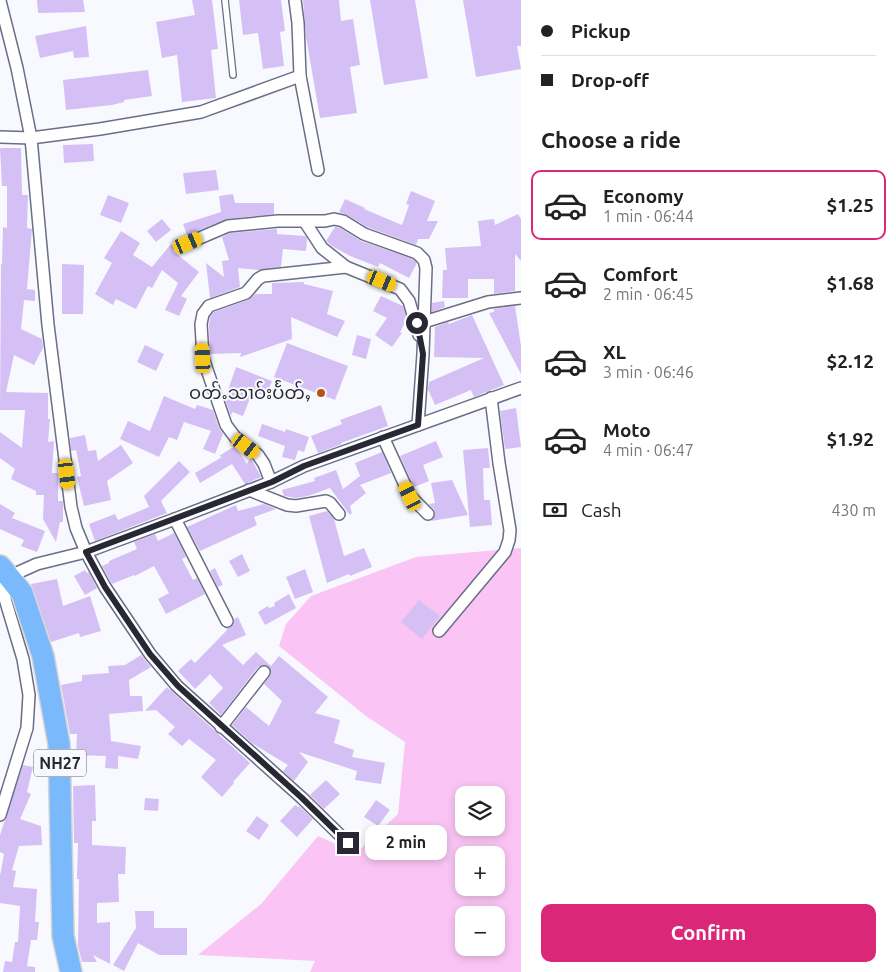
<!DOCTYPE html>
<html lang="en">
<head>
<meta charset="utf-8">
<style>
  body { margin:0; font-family:Ubuntu,"Noto Sans Myanmar",sans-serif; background:#f2f2f2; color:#222; height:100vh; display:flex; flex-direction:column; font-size:19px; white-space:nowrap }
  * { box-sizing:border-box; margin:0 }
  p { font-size:16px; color:#767676 }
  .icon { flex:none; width:28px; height:28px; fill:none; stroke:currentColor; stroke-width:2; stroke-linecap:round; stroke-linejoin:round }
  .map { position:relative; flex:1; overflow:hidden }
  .details { display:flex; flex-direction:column; background:#fff; width:375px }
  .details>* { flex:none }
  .top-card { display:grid; align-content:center; height:110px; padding:0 20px; background:#fff }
  .buttons { position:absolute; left:455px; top:786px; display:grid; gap:10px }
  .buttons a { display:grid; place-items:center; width:50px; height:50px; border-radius:10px; background:#fff; box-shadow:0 2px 8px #0003; font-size:25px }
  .end { position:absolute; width:22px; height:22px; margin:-11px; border:6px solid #272833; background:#fff; box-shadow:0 0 0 2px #fff }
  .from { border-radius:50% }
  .bubble { position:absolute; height:35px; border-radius:10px; background:#fff; box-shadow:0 2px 8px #0003; font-size:16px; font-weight:600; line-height:35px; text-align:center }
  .car { position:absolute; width:15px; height:30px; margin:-15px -8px; border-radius:6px; box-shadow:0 0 4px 1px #0007; background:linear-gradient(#f5c518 24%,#345 0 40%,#f5c518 0 76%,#345 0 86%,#f5c518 0) }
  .top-card b { display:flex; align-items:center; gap:18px; height:48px; font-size:19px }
  .top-card b+b { border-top:1px solid #e0e0e0 }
  .top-card i { width:12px; height:12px; background:#222 }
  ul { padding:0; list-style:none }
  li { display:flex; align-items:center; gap:15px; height:70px; margin:0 10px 8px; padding:0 10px; border:2px solid transparent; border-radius:10px }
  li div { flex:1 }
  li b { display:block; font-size:19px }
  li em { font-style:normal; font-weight:600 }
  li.on { border-color:#db2777 }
  li>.icon { width:45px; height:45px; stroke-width:1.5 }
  h2 { padding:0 20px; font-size:22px; line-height:60px }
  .pay { display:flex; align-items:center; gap:12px; height:55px; padding:0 20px; font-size:19px }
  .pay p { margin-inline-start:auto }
  .button { display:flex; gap:10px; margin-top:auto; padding:10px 20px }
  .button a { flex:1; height:58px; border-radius:10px; background:#db2777; color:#fff; font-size:20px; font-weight:600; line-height:58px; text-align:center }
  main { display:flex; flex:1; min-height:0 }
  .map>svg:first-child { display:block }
</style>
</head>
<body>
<main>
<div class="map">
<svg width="521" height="972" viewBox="0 0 521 972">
  <rect width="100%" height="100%" fill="#f8f9ff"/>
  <!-- green -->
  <path fill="#fac5f5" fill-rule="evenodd" d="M521,548V972H310L315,961L198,955L261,904L318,836L356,853L398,814L405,742L366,716L279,646L286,624L311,596L416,557ZM464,795H496V828H464ZM464,855H496V888H464ZM464,915H496V948H464Z"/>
  <!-- building -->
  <g fill="#d5c0f5">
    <polygon points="37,0 83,0 85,12 38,13"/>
    <polygon points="192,0 212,0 218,49 211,50 216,98 182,102 177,55 162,58 156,22 195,15"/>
    <polygon points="239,0 281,0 285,31 280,32 284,66 263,69 258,33 243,35"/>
    <polygon points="303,0 339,0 341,21 353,19 360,65 350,67 357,113 320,118 306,37"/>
    <polygon points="370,0 415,0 428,78 384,85"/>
    <polygon points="463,0 521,0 521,46 517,46 521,69 476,77"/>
    <polygon points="86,26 89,57 74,58 73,51 40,58 35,36"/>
    <polygon points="148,70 152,96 124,100 124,102 112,105 66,110 63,80"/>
    <polygon points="93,144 94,161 64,163 63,145"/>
    <polygon points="0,148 21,148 22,195 28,195 27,228 32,229 27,289 35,290 35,301 24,300 21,329 42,339 43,348 34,365 14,355 6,392 48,393 48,419 50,419 48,442 54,441 52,473 58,473 58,501 63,501 63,522 60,522 56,542 43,519 44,495 36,495 36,491 11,479 15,469 0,458 0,432 22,448 25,410 0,410 1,264 2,264 3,227 7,228 7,186 2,186"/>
    <polygon points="216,170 219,190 186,194 183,173"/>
    <polygon points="411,191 435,201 427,221 438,221 429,239 418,239 416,245 367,227 347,215 339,212 345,199 365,208 364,209 402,225 409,205 406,204"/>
    <polygon points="233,194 235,203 274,203 274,214 227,219 187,235 183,224 221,212 219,196"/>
    <polygon points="108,195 129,203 121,223 100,215"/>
    <polygon points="518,214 521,219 521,261 515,254 515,291 494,294 494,279 468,279 468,298 442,298 443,270 447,270 445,248 481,246 478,221 494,219 495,225"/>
    <polygon points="162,219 171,230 156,242 147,231"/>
    <polygon points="335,227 340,228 361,241 413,259 417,263 409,278 380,263 378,267 350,256 332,246 326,241"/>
    <polygon points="277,229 277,234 305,236 307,239 306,251 283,249 281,267 259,270 238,268 240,287 210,298 206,263 224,277 222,261 229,260 222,237 230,233"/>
    <polygon points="121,231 140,243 133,255 152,267 171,244 175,248 173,251 199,272 181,296 187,299 179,316 165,310 178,283 162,270 152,288 148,286 136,309 116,299 113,305 95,294 112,263 104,258"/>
    <polygon points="62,264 84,265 83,314 62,314"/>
    <polygon points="304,282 304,284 333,291 327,314 345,321 337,337 291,317 292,339 240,357 241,353 210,354 209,325 210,317 214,312 248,300 255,294 272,294 272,283"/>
    <polygon points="381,296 403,306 407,319 400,332 402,333 392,347 375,335 387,318 373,311"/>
    <polygon points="444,301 445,307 432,312 432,303"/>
    <polygon points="515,306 521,346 521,374 489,313 494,312 494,309"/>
    <polygon points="472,315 504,385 474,397 471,390 435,405 428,389 429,382 484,358 434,357 435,327 448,322 449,324"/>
    <polygon points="357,335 371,339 366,359 352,355"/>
    <polygon points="287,343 348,366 335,400 274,377"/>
    <polygon points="145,345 164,354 156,371 137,362"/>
    <polygon points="236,367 272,381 266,396 253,391 243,416 232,412 231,416 225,399"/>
    <polygon points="164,396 195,409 197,405 213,410 219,428 223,434 215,454 203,449 211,431 184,422 177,440 169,437 159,457 120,439 128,421 150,431"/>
    <polygon points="381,405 388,426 341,443 342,444 318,453 311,436 342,424 340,420"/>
    <polygon points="516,408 521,447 505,449 500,411"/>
    <polygon points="262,424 285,432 286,429 309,437 304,452 298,450 295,460 282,457 285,446 258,436"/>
    <polygon points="85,435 88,451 96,450 98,461 121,445 133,463 107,481 111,500 84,506 77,477 81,476 76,450 71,451 70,438"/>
    <polygon points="436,441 443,457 423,465 429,481 414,487 400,456"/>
    <polygon points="235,446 247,464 250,458 252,460 261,477 245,484 232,464 200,483 195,473 222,457 219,456"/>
    <polygon points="488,448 490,468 483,468 484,500 490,500 492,525 470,527 463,450"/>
    <polygon points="382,452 391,473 360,485 366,493 350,506 352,513 350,515 330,488 308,496 296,498 284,496 282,490 315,481 314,478 336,470 343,489 360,476 355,463"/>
    <polygon points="179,461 190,472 161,501 167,513 95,541 89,524 115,514 118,520 149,507 144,496"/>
    <polygon points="452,480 468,515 431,521 435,515 434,509 429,504 435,503 431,483"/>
    <polygon points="0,504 15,513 12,518 45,531 37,552 21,546 24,540 0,529"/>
    <polygon points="264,504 276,509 254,517 257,525 200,551 187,527 236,505 238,511"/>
    <polygon points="327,511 334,519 344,556 364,548 372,567 350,576 349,574 327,583 309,516"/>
    <polygon points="174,533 186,557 182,559 193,580 197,578 205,594 166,614 158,599 169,593 154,566 135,576 134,575 112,584 102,566 109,563 109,561 137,549 134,542 155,534 158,541"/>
    <polygon points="242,554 250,571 238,577 229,561"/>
    <polygon points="215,568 223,585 218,587 210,571"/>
    <polygon points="305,569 313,592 295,599 286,577"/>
    <polygon points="85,570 87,573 89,572 97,588 85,595 74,576"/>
    <polygon points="57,579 63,606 90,596 101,631 80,637 79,633 51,642 31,584"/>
    <polygon points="289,594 296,608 265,625 258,612 268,606 269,608 275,606 274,603"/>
    <polygon points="419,600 440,616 422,639 401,622"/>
    <polygon points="238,617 246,635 222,645 243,665 256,652 271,666 279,656 328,697 315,713 340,720 334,743 354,750 352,757 385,763 381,784 355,780 357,771 299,752 308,762 294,781 283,771 288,765 253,744 232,725 246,707 269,726 282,701 264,684 271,674 268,666 262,665 258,667 221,715 209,703 223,688 210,674 195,689 178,671 191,659 195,663 227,630 226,628 233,625 234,619"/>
    <polygon points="141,655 151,667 129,680 130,696 142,696 143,711 109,714 111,741 141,746 138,759 118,756 118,769 105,768 106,756 76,755 77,734 70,734 61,685 82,681 82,675 109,673 108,666 125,665"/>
    <polygon points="167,687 250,763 233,782 234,783 222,797 201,777 216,760 189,739 182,746 168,734 175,727 156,710 145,711"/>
    <polygon points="23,765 33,767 27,792 31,794 20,819 41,826 42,845 19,846 12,870 16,871 13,887 37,889 35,922 39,922 37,940 31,940 27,966 35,967 35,972 3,972 5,961 12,962 15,942 18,942 20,906 0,903 0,876 4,854 0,852 0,835"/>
    <polygon points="326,780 340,794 324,809 310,795"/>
    <polygon points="95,785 96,821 92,821 92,845 126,847 125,874 118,874 119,902 97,903 97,923 110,922 110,964 93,955 97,962 82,962 78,946 79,879 77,879 78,843 74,843 73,786"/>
    <polygon points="145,798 159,799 158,811 144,810"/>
    <polygon points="376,800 390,810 378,826 364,817"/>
    <polygon points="295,805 298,807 299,806 313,819 297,837 280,821"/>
    <polygon points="257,816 269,825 259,840 246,831"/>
    <polygon points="135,911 154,911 154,928 187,928 187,955 159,955 138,943 124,971 113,965 136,928"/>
  </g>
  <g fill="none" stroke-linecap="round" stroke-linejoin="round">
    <!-- lane casing -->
    <g stroke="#6a6e86" stroke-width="8">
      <polyline id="lane" points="225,0 233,75"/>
    </g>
    <!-- street casing -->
    <g stroke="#6a6e86" stroke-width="14">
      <g id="street">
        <polyline points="295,0 298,23 300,76 318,170"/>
        <polyline points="0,1 17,68 31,138 48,325 71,507 76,528 86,552 105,587 150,654 177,686 302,798 348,843"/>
        <polyline points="0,137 31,138 100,129 201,112 300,76"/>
        <polyline points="305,222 322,248 346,267 400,289 409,301 419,335"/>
        <polyline points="188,243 228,226 278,221 325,221 334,219 343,221 364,234 417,253 424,260 426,268 423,354 418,425"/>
        <polyline points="424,322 488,302 521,298"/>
        <polyline points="383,437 410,496 428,514"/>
        <polyline points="271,482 264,464 258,455 235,437 226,425 203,358 201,324 203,314 209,306 246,293 258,279 263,276 346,267"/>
        <polyline points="249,490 287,505 296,506 326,501 330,503 339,514"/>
        <polyline points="175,519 227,621"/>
        <polyline points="8,577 37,564 86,552 175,519 271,482 304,466 521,388"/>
        <polyline points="0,582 23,659 29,695 27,728 0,815"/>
        <polyline points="439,631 505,552 509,540 510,530 499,463 491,398"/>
        <polyline points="221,727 264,672"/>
      </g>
    </g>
    <!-- highway casing -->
    <g stroke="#d4d4d6" stroke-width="24">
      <polyline id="highway" points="0,566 22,593 43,656 59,744 63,936 71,972"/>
    </g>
    <!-- lane -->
    <use href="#lane" stroke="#fff" stroke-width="5.5"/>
    <!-- street -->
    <use href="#street" stroke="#fff" stroke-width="11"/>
    <!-- highway -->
    <use href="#highway" stroke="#7ab9fc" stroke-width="21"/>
  </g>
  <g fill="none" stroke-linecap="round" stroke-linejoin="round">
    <!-- route -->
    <polyline stroke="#272833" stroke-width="6" points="348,843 302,798 178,686 150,654 105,587 86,552 272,482 304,466 418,425 423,354 417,323"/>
  </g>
  <!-- markers -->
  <circle fill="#b55315" stroke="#f8f9ff" stroke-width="2" cx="321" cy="393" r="5"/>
  <g text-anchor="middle" stroke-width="4" stroke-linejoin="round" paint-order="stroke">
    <!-- shield labels -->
    <rect fill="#f8f9ff" stroke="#666770" stroke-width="1" x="34" y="749.5" width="52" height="27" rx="4"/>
    <g font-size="16" font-weight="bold" fill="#272833">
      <text x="60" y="769">NH27</text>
    </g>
    <!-- poi labels -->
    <g font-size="18" fill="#272833" stroke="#f8f9ff" text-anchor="end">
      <text x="311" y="399">ဝတ်ႉသၢဝ်းပႅတ်ႇ</text>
    </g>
  </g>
</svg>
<div class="buttons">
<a><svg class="icon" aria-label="layers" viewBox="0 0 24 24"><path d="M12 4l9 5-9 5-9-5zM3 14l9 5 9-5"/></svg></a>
<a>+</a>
<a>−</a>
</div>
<i class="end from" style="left:417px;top:323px"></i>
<i class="end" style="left:348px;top:843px"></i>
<div class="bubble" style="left:365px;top:825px;width:82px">2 min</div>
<i class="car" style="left:188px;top:243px;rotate:67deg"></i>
<i class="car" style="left:382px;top:281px;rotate:112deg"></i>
<i class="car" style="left:203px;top:358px;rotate:357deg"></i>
<i class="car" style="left:246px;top:446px;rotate:127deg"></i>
<i class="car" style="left:67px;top:474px;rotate:173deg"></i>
<i class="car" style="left:410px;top:496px;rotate:334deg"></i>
</div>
<section class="details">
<div class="top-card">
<b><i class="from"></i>Pickup</b>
<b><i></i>Drop-off</b>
</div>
<h2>Choose a ride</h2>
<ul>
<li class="on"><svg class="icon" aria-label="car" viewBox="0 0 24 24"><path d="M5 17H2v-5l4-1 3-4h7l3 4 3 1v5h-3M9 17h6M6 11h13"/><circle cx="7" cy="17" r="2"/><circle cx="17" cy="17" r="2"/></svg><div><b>Economy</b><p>1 min · 06:44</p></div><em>$1.25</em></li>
<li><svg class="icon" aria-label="car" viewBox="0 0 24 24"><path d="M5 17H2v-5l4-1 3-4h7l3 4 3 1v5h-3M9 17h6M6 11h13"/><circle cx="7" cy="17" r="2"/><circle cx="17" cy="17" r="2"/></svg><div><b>Comfort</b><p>2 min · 06:45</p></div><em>$1.68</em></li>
<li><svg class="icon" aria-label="car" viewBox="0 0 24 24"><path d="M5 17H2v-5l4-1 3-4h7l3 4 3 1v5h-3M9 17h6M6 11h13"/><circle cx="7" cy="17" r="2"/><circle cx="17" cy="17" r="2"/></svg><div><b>XL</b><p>3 min · 06:46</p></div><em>$2.12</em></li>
<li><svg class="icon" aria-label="car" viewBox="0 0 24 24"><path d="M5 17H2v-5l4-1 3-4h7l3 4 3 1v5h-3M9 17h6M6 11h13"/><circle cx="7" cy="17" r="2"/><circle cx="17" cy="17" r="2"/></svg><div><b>Moto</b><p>4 min · 06:47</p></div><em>$1.92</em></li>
</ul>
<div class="pay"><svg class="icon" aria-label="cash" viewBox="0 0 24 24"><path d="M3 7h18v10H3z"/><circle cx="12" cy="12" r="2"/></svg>Cash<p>430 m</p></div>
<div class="button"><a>Confirm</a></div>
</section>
</main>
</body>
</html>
